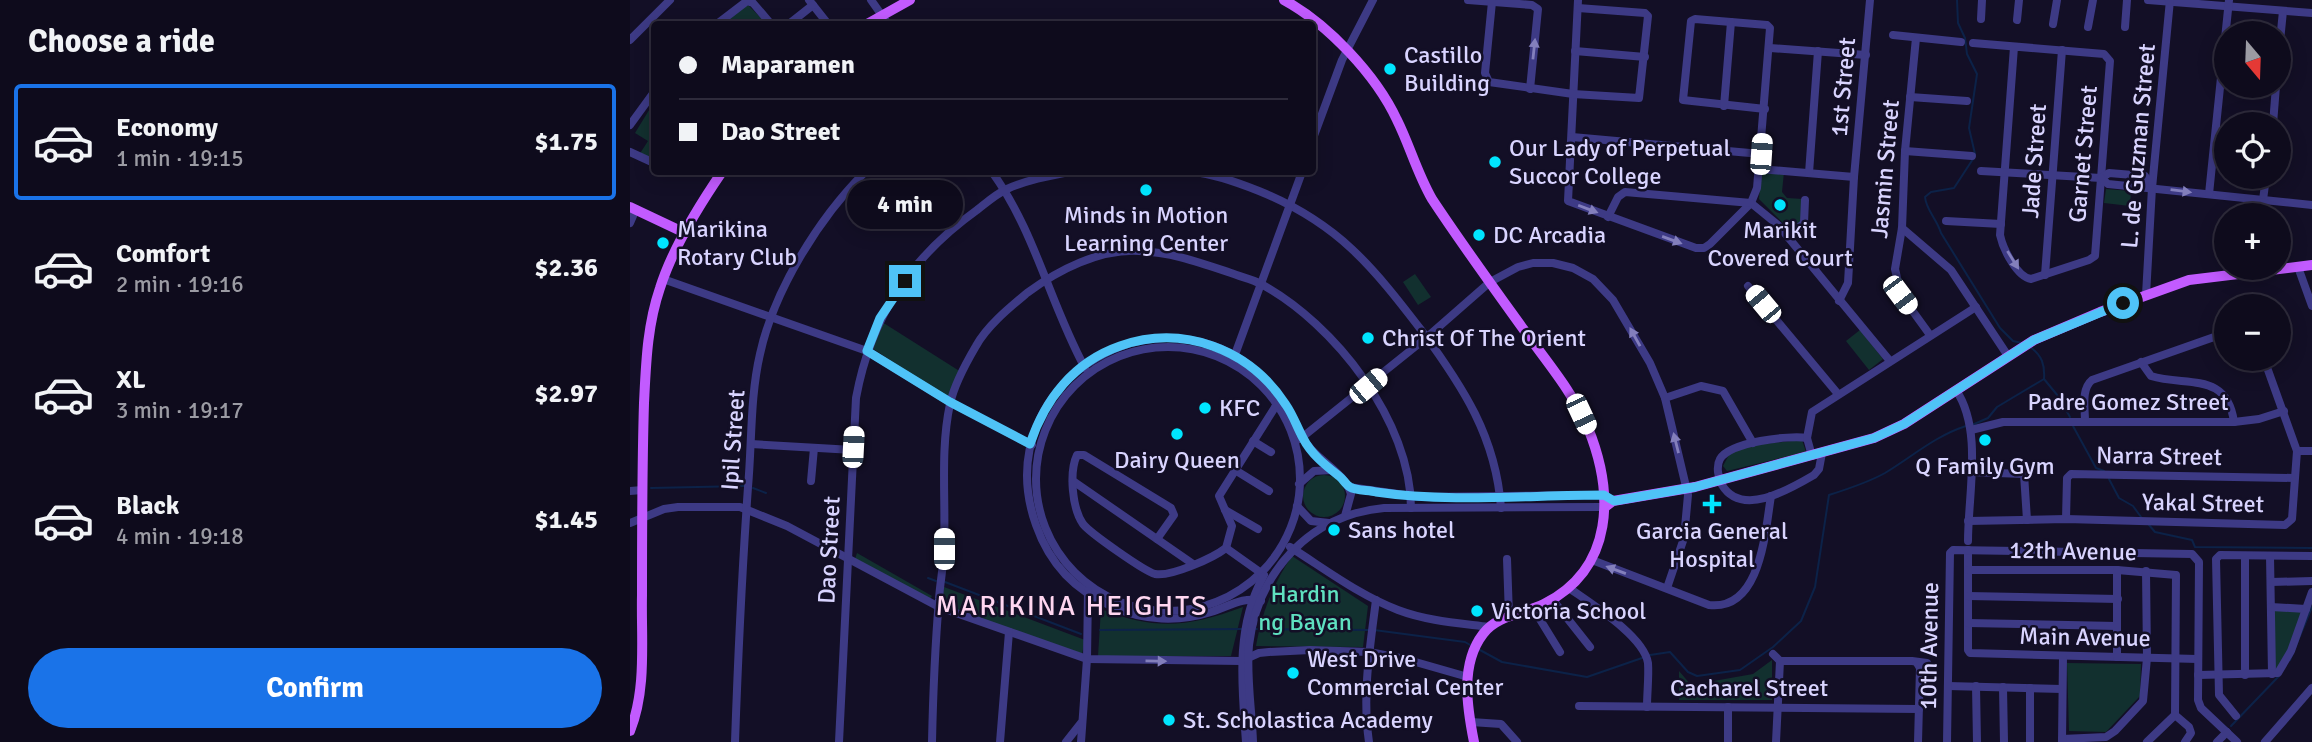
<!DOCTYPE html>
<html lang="en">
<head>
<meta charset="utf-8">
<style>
  body { margin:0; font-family:Signika,sans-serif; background:#1c1929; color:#f1f3f6; height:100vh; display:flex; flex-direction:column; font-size:26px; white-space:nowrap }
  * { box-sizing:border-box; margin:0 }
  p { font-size:23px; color:#9b9ba3 }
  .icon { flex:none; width:38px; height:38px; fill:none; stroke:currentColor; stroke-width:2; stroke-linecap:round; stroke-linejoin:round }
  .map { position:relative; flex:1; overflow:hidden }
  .sheet { display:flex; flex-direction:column; background:#0e0b1c; width:630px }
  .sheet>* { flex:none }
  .banner { position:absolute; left:21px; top:21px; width:665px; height:154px; border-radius:7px; box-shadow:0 4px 18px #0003,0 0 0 2px #2e2b3b; display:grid; align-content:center; height:154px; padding:0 28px; background:#0e0b1c }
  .needle { width:46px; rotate:161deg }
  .fabs { position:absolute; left:1584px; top:21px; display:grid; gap:14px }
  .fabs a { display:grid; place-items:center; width:77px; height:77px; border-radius:50%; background:#0e0b1c; box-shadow:0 4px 18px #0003,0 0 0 2px #2e2b3b; font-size:35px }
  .end { position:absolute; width:32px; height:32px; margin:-16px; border:9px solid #4fc3f7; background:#111; box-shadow:0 0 0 4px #111 }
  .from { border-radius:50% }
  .bubble { position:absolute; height:49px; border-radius:24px; background:#0e0b1c; box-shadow:0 4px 18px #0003,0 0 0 2px #2e2b3b; font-size:23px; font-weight:700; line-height:49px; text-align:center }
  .car { position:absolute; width:21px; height:42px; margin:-21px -10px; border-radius:9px; box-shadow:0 0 5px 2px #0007; background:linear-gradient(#fff 24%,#345 0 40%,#fff 0 76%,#345 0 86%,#fff 0) }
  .banner b { display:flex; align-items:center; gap:24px; height:66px; font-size:26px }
  .banner b+b { border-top:2px solid #2e2b3b }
  .banner i { width:18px; height:18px; background:#f1f3f6 }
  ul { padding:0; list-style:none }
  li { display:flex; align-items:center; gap:21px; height:116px; margin:0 14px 10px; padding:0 14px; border:4px solid transparent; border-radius:7px }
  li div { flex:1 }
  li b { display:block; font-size:26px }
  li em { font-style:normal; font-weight:700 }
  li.current { border-color:#1a73e8 }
  li>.icon { width:63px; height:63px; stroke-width:1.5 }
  h2 { padding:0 28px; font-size:32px; line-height:84px }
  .primary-button { display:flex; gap:14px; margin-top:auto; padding:14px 28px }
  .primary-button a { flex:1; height:80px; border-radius:42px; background:#1a73e8; color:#fff; font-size:28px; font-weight:700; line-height:80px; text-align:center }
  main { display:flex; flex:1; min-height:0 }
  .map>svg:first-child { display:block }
</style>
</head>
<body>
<main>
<section class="sheet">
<h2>Choose a ride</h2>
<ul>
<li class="current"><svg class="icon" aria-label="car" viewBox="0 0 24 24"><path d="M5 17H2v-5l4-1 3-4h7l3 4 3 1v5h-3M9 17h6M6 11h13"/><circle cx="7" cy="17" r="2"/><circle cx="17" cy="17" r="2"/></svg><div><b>Economy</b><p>1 min · 19:15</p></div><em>$1.75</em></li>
<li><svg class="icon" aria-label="car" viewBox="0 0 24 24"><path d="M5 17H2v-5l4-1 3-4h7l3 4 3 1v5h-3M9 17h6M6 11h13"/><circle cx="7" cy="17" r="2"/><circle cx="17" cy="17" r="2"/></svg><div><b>Comfort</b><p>2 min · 19:16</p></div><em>$2.36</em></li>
<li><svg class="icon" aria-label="car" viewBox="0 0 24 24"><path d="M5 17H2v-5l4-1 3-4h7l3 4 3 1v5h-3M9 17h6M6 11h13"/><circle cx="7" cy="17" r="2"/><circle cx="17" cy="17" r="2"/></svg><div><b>XL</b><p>3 min · 19:17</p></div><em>$2.97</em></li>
<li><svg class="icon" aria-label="car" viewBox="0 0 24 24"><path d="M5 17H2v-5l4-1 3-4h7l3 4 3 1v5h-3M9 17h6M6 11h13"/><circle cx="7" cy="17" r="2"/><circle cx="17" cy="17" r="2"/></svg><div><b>Black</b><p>4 min · 19:18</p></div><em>$1.45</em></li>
</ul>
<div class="primary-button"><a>Confirm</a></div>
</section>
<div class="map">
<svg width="1682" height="742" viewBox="0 0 1682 742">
  <rect width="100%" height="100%" fill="#130f26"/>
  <!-- green -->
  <g fill="#12302f">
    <polygon points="118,5 137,24 94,24 112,7"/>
    <polygon points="24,102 24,162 9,155 18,141 5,133"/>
    <polygon points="1131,170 1154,172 1152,192 1157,198 1173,199 1171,222 1161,231 1129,199"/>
    <polygon points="1476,189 1501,191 1500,206 1474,203"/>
    <polygon points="785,274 801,297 788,305 773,282"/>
    <polygon points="252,322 331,372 319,399 242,348"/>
    <polygon points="1230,330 1253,359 1239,370 1216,341"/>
    <polygon points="1172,440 1176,452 1097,471 1093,466 1101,451 1123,445"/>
    <circle cx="694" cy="496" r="21"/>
    <polygon points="227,553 302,596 300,599 225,559"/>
    <path d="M662,556L738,606L733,647L626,646C632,612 643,584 662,556Z"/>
    <polygon points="314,587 455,640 452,654 311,605"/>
    <path d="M613,607L601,656H468L471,609C526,631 558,627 613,607Z"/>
    <polygon points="1643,609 1673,611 1656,657 1645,672"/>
    <polygon points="1142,660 1142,700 1049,700 1049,671 1061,685 1123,674"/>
    <polygon points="1437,663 1511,664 1510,696 1476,732 1439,731"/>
  </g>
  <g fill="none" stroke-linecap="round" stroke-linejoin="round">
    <!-- stream -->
    <g stroke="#0c2248" stroke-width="2">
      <polyline points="1327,0 1328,23 1335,38 1337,54 1347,74 1339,128 1345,154"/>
      <path d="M1343,159L1324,188L1301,192L1295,197C1296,210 1307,219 1311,233L1370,328L1383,341L1392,343"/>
      <polyline points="1414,379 1428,396 1440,417"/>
      <path d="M1342,425L1358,418L1367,407L1414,379C1415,365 1412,355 1400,347"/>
      <polyline points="1443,426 1466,468 1474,471"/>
      <polyline points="1479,479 1489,498 1503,506 1511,517"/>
      <polyline points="21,488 114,486"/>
      <polyline points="123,488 136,493"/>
      <polyline points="1519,525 1525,532 1562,540 1565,547 1682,548"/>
      <polyline points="298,578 306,581"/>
      <polyline points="315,582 451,634"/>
      <polyline points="625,629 739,630"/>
      <polyline points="470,630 613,629"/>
      <polyline points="744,630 835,642 842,646"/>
      <polyline points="850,650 872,662 957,677 1012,658"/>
      <path d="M1020,655L1040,652L1058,672L1067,676L1110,670L1143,647L1171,621L1185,587L1199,495C1218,489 1237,483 1255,473C1283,456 1305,436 1336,426"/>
      <polyline points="1660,660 1682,607"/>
      <polyline points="1601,726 1649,676"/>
    </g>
    <!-- minor -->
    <g stroke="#3d3a85" stroke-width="8">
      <polyline points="179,0 198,24"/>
      <polyline points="241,0 258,24"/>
      <polyline points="838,0 902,5 908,9 900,89"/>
      <polyline points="948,0 938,201 1066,248 1074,248 1080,244 1121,203 1127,188 1140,28 1137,25 1065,19 1061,21 1053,100 1135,109"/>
      <polyline points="1518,0 1682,13"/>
      <polyline points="862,2 855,73 859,82 943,94 1009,98 1018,16 1015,13 948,8"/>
      <polyline points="1351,19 1352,0"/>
      <polyline points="1387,20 1389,0"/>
      <polyline points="87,24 117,1 123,3 141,24"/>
      <polyline points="159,24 183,5"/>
      <polyline points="1423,24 1427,0"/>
      <polyline points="1458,27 1463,0"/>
      <polyline points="1495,27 1497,0"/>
      <polyline points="1263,35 1331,42"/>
      <polyline points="1286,38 1275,151 1272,228 1265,269 1271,295 1300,335"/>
      <polyline points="0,40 40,0"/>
      <path d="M1343,43L1474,54L1480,61L1465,256L1459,260L1401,279C1387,277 1373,249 1370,235L1384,47"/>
      <polyline points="1140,48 1236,55"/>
      <polyline points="945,51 1015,57"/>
      <polyline points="1648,61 1653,11"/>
      <polyline points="1280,97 1337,101"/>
      <polyline points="1094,106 1101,22"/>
      <polyline points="1643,124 1646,86"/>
      <polyline points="0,125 24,92"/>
      <polyline points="942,137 1131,154"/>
      <polyline points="682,141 712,60 743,0"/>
      <polyline points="1275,151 1342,156"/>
      <polyline points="0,152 24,163"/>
      <polyline points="1129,169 1224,177"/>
      <polyline points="1351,171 1471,178 1479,173 1515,176 1522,188"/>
      <path d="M362,172C405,231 420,304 455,368"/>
      <path d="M563,172C585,174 609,183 629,191C708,223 742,266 792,331C833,387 866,437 871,508"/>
      <polyline points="1179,173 1188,51"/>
      <polyline points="1471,178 1478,184 1682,205"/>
      <polyline points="1579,194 1599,0"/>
      <polyline points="1633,200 1636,177"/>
      <polyline points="978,217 988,197 995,192 1121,203 1148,225 1260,361"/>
      <polyline points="1316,221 1371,224"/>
      <polyline points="0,223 6,209"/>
      <polyline points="1272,228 1321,270 1378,356"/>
      <polyline points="1158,237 1174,223 1175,200"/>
      <polyline points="1668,267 1682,306"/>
      <polyline points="1415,275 1432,50"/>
      <polyline points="33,279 237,351 320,402 402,445"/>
      <polyline points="1118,286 1208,394"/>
      <polyline points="1516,295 1522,188 1540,0"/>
      <polyline points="1209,301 1218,283 1224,177 1240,0"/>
      <circle cx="538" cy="479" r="132"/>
      <polyline points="603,360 672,172"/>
      <path d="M1511,362L1521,376C1557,387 1597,371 1604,422"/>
      <path d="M1326,390C1353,430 1338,494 1338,541"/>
      <polyline points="1035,398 1071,386 1093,391 1123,443"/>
      <path d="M1455,421C1455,408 1451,389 1462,380L1587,336L1596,335"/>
      <polyline points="1341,430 1373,422 1604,422 1629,419 1654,411"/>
      <path d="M1177,438C1159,435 1100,442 1090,459C1086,466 1088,478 1092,485C1112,518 1160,489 1184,475L1189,469L1192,453"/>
      <polyline points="670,439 796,338 860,282 888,267 903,263 923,263 943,268 963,279 983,300 1020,363 1035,398 1058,495 1054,538 1037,588"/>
      <polyline points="623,441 641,452"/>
      <polyline points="121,444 223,450"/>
      <polyline points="1667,451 1682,451"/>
      <polyline points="1182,456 1177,438 1182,412 1346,307"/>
      <polyline points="605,470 639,491"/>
      <polyline points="1340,472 1394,474 1397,520"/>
      <polyline points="181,481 184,448"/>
      <polyline points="443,481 563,564"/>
      <polyline points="669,484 684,471 702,470"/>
      <polyline points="719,487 789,497 974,495"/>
      <polyline points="0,491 12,490"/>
      <polyline points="667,506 681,521 699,523"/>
      <polyline points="595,510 628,529"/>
      <polyline points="1436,519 1437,478 1441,474 1664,478"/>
      <polyline points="1338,521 1436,519 1655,525 1662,519 1667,451 1634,359"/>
      <polyline points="0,523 34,509 48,507 110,507 157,526 309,607 457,659 611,661 629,653 639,652 680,650 739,652 775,659 838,677"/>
      <path d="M527,539L544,515L541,508L454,455H447C439,472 442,508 453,524C460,533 514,571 525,574C541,577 583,558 596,548L602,526L589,496L647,404"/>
      <path d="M660,547C695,569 729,595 768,610C797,621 828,623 859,627"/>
      <polyline points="596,548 634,575"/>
      <polyline points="1338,550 1338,650 1340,653 1568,659"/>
      <polyline points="1615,556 1615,675"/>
      <polyline points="1640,556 1642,674"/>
      <polyline points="877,559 879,616"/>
      <path d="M962,560L1079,605C1131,611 1135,532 1141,496"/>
      <polyline points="1338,570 1487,570 1546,575 1545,715 1517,742"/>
      <polyline points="1641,582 1682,581"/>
      <path d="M939,588C960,603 1014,636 1018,663C1019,677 1017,693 1017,707"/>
      <polyline points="1338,596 1488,599"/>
      <polyline points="922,599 960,647"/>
      <path d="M631,601C613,596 598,607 581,612C550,622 513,621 483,607C445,590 420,565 406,525C354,378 544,270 644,389C657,404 663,422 673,439C685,459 716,473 721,494L715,516"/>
      <polyline points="1641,607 1676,609"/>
      <polyline points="903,608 930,652"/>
      <polyline points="1338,623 1487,626"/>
      <polyline points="1143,654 1150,661 1146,742"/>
      <polyline points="1487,657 1487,570"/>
      <polyline points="1150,661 1282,661 1297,663"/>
      <polyline points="1287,663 1290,668 1288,742"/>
      <polyline points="1568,675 1648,673 1661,651 1682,592"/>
      <polyline points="1318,686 1432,689"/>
      <polyline points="1346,686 1347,742"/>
      <polyline points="1373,687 1374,742"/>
      <polyline points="949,706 1289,709"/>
      <polyline points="1545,715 1559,727 1561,733 1555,742"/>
      <polyline points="1606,716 1589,695 1586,559 1590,555 1682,556"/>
      <polyline points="841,722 871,724 887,742"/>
      <polyline points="1432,739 1476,737 1485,731 1513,701 1517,658 1516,571"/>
      <path d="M105,742C108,657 112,572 118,487C122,443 120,397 130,354C144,290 189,218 235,172"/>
      <path d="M209,742L226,398C241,317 280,258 347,210C356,203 366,194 377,189C397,180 418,176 439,172"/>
      <path d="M302,742C303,695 305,647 309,599C310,582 314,564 314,547C316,500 310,450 320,404C324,385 336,363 346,346C357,326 379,308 397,293C428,270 469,249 509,251C541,252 571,263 601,273C611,277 622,279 631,284C705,324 781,422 781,508"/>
      <polyline points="370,742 379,632"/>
      <polyline points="436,742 451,723"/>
      <polyline points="451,742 457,659 458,591"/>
      <path d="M616,742C612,686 605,629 633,577"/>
      <path d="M623,742C622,711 616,676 619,645C628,571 680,515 754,508L975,507"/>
      <path d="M739,742C732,695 740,647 746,600"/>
      <polyline points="1098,742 1098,707"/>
      <polyline points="1317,742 1320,553 1323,550 1562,554 1569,562 1568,700 1571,708 1607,742"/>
      <polyline points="1400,742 1400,688"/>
      <polyline points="1432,742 1433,657"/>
      <polyline points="1587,742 1597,732"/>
      <polyline points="1635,742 1682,688"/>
    </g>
    <!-- major -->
    <g stroke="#c25bff" stroke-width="10">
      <path d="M654,0C698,24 746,75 767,120C780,146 787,173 802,199C831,243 863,287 894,330C916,361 943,392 958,428C984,492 985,568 914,604C894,614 867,615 853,634C830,664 837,707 844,742"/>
      <polyline points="237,24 280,0"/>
      <polyline points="0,207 55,233"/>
      <polyline points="975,507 983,501 1065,487 1244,438 1274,424 1404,340 1470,312 1559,280 1682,265"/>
      <path d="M0,731C17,689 11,639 12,595C12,531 12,467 14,403C16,364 17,326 30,288C43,247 68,207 92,172"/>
    </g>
  </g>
  <!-- one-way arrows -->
  <defs><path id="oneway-solid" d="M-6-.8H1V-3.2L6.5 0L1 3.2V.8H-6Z" transform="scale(1.75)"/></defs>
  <g fill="#837fbc">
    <use href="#oneway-solid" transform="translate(904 49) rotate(-84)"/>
    <use href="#oneway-solid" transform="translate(1551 191) rotate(7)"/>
    <use href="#oneway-solid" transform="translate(958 209) rotate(21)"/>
    <use href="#oneway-solid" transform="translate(1042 240) rotate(20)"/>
    <use href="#oneway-solid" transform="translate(1383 260) rotate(58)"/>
    <use href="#oneway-solid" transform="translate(1005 337) rotate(-119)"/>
    <use href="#oneway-solid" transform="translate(1046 443) rotate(-104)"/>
    <use href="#oneway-solid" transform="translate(986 570) rotate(-160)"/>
    <use href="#oneway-solid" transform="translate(526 661) rotate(1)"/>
  </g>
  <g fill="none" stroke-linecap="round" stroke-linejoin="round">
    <!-- route -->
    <path stroke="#4fc3f7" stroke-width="9" d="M275,281L250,318L237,351L320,402L400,444C415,399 444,362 490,346C553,324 620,349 656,405C663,415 667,427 673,438C681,454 695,465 709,476C713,479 716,485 720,487C726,491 739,490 746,492C821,503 899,495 974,495L984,501L1065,487L1244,438L1274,424L1404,340L1493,303"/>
  </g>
  <!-- markers -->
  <g fill="#00e5ff" stroke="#130f26" stroke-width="2.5">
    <circle cx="760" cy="69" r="7"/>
    <circle cx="865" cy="162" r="7"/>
    <circle cx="516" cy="190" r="7"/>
    <circle cx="1150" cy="205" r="7"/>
    <circle cx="849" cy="235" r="7"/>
    <circle cx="33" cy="243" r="7"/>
    <circle cx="738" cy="338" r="7"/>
    <circle cx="575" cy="408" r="7"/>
    <circle cx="547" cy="434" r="7"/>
    <circle cx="1355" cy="440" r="7"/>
    <path d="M1078.5 493.5h7v7h7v7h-7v7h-7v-7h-7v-7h7z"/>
    <circle cx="704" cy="530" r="7"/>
    <circle cx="847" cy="611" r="7"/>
    <circle cx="663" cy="673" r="7"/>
    <circle cx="539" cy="720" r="7"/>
  </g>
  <g text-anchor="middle" stroke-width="5" stroke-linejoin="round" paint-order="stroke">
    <!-- poi labels -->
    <g font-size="24" fill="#d9d4ff" stroke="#130f26" text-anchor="start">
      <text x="774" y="63">Castillo<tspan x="774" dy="28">Building</tspan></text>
      <text x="879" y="156">Our Lady of Perpetual<tspan x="879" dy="28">Succor College</tspan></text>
      <text x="516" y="223" text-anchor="middle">Minds in Motion<tspan x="516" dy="28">Learning Center</tspan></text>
      <text x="47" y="237">Marikina<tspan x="47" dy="28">Rotary Club</tspan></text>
      <text x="1150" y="238" text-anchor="middle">Marikit<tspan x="1150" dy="28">Covered Court</tspan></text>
      <text x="863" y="243">DC Arcadia</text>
      <text x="752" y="346">Christ Of The Orient</text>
      <text x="589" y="416">KFC</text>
      <text x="547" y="468" text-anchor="middle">Dairy Queen</text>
      <text x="1355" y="474" text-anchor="middle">Q Family Gym</text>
      <text x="718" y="538">Sans hotel</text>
      <text x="1082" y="539" text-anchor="middle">Garcia General<tspan x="1082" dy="28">Hospital</tspan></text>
      <text x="861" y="619">Victoria School</text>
      <text x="677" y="667">West Drive<tspan x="677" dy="28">Commercial Center</tspan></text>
      <text x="553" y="728">St. Scholastica Academy</text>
    </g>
    <!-- street labels -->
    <g font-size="24" fill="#d9d4ff" stroke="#130f26">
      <text transform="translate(1213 87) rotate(-85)" y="8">1st Street</text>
      <text transform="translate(1508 146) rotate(-85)" y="8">L. de Guzman Street</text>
      <text transform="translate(1453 154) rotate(-85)" y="8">Garnet Street</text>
      <text transform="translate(1404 161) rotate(-86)" y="8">Jade Street</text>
      <text transform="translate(1255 169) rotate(-85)" y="8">Jasmin Street</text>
      <text x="1498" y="410">Padre Gomez Street</text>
      <text transform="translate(103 440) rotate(-86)" y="8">Ipil Street</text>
      <text transform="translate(1529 456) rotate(1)" y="8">Narra Street</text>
      <text transform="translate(1573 503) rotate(1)" y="8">Yakal Street</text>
      <text transform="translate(199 550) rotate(-87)" y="8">Dao Street</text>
      <text transform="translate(1443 551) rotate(1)" y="8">12th Avenue</text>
      <text transform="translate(1455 637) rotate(1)" y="8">Main Avenue</text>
      <text transform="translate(1299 646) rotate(-89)" y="8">10th Avenue</text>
      <text x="1119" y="696">Cacharel Street</text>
    </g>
    <!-- park labels -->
    <g font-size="24" fill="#5fe0c0" stroke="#130f26">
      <text x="675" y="602">Hardin<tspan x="675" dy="28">ng Bayan</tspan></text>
    </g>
    <!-- quarter labels -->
    <g font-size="28" letter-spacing="2" fill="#ffd6f0" stroke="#130f26">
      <text x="442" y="615">MARIKINA HEIGHTS</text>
    </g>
  </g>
</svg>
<div class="fabs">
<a><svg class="needle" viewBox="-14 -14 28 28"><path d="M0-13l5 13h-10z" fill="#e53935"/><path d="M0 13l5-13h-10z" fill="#9b9ba3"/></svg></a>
<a><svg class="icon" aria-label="locate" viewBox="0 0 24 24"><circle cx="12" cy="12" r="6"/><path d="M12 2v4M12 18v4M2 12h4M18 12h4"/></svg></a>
<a>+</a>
<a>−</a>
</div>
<i class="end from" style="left:1493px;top:303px"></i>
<i class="end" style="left:275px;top:281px"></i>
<div class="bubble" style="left:217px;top:180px;width:116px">4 min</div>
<i class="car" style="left:1131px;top:154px;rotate:4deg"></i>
<i class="car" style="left:1270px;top:295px;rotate:143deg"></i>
<i class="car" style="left:1133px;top:304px;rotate:320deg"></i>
<i class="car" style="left:738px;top:386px;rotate:50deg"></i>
<i class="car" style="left:951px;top:414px;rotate:155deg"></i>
<i class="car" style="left:223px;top:447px;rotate:3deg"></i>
<i class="car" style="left:314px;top:549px;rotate:0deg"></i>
<div class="banner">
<b><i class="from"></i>Maparamen</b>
<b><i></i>Dao Street</b>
</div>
</div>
</main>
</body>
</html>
